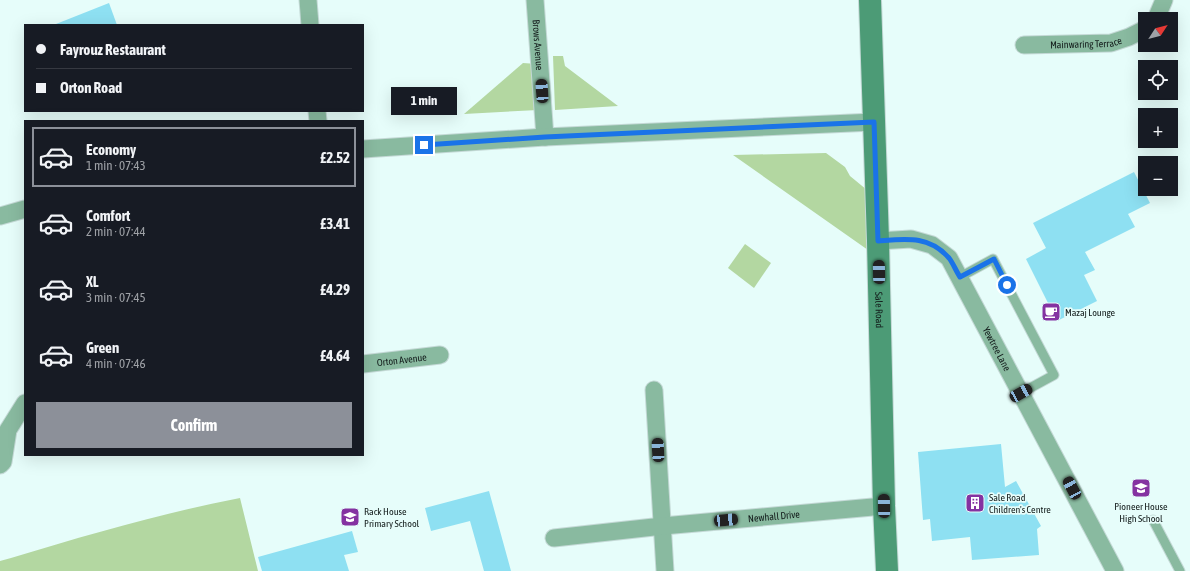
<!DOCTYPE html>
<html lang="en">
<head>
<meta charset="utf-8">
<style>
  body { margin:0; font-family:"Asap Condensed",sans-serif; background:#242831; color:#f1f3f6; height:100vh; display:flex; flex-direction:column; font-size:15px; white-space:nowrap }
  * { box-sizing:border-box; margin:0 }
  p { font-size:13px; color:#9ea1a6 }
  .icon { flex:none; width:22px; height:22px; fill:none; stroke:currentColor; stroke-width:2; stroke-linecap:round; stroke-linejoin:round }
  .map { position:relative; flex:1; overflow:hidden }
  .details { position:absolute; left:24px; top:120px; width:340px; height:336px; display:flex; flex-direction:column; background:#171b24; border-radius:0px; box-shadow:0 4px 16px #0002 }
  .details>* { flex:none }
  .guide { position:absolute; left:24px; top:24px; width:340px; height:88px; border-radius:0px; box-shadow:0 4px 16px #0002; display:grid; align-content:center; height:88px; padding:0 12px; background:#171b24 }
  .needle { width:26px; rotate:54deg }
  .tools { position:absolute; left:1138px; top:12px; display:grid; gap:8px }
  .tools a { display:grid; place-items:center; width:40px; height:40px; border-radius:0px; background:#171b24; box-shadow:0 4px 16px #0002; font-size:20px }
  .end { position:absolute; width:18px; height:18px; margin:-9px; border:5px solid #1a73e8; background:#fff; box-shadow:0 0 0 2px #fff }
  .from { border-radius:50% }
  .bubble { position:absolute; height:28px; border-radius:0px; background:#171b24; box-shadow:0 4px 16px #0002; font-size:13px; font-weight:700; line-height:28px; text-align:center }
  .car { position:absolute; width:12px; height:24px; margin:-12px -6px; border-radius:5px; box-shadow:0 0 3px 1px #0007; background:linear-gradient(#222 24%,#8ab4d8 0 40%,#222 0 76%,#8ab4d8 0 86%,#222 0) }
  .guide b { display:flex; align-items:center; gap:14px; height:38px; font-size:15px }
  .guide b+b { border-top:1px solid #363941 }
  .guide i { width:10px; height:10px; background:#f1f3f6 }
  ul { padding:7px 0 0; list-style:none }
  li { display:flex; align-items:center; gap:12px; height:60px; margin:0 8px 6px; padding:0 4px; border:2px solid transparent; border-radius:0px }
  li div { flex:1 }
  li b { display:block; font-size:15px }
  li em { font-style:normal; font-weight:700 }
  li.selected { border-color:#8c9099 }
  li>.icon { width:36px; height:36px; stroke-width:1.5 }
  .button { display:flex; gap:8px; margin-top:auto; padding:8px 12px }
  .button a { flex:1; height:46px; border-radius:0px; background:#8c9099; color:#fff; font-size:16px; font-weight:700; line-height:46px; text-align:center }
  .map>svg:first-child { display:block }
</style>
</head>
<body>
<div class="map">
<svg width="1190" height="571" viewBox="0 0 1190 571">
  <rect width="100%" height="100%" fill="#e6fdfa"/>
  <!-- green -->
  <g fill="#b3d7a1">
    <polygon points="553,56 563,56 565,66 618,106 555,110"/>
    <polygon points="523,63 537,64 538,110 464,114"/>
    <polygon points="826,153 845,167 850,176 867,190 868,250 733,155"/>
    <polygon points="745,244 771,263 754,288 728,268"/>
    <path d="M240,498L258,571H0V561L11,558C87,535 162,513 240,498Z"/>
  </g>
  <!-- building -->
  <g fill="#8ee0f2">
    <polygon points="109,3 117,25 57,25 56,24"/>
    <polygon points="1134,172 1150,203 1128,214 1135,227 1085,252 1095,270 1084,275 1097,301 1057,321 1026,259 1046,248 1033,223"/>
    <polygon points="1001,444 1005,487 1016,481 1041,526 1037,529 1039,555 972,560 970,537 932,541 930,519 923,520 918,452"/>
    <polygon points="489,491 511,571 484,571 470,521 431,531 425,508"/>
    <polygon points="352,531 358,552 344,555 349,571 262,571 258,557"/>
  </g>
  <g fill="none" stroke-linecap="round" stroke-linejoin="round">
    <!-- lane casing -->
    <g stroke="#c4d9d6" stroke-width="11">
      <g id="lane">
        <polyline points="960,277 993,259 1054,375 1021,393"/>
        <polyline points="1153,520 1180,571"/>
      </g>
    </g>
    <!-- street casing -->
    <g stroke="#c4d9d6" stroke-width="19">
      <g id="street">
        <polyline points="308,0 310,25"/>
        <path id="s1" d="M535,0L545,137"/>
        <polyline points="1156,19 1164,0"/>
        <path id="s2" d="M1024,45L1111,43L1129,37L1145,29"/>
        <polyline points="317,111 318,121"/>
        <polyline points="363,149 545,137 874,122"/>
        <polyline points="0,216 25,209"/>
        <path id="s3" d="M878,241L911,239L932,245L949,258L1115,571"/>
        <path id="s4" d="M363,364L440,355"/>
        <polyline points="654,390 665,571"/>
        <polyline points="0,465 3,462 8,430 25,403"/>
        <path id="s5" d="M554,538L663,526L884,506"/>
      </g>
    </g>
    <!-- secondary casing -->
    <g stroke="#c4d9d6" stroke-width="24">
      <g id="secondary">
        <path id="s6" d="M870,0L878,241L884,506L887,571"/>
      </g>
    </g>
    <!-- lane -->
    <use href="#lane" stroke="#89baa0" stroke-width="9"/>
    <!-- street -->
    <use href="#street" stroke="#89baa0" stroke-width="17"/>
    <!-- secondary -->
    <use href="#secondary" stroke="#4c9b76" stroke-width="22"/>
  </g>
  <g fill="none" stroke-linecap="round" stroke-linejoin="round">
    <!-- route -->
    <path stroke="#1a73e8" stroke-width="5" d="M424,145L545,137L874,122L878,241C905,239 929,235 949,258C953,263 956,271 960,277L994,259L1007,285"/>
  </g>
  <!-- icons -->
  <defs>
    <g id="cafe-square" transform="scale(1)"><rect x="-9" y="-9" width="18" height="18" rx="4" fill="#8432a1" stroke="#e6fdfa"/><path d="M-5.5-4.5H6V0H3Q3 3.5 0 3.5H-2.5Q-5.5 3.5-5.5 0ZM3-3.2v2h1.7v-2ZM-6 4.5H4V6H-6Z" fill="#fff"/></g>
    <g id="school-square" transform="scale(1)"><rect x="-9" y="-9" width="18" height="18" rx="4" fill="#8432a1" stroke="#e6fdfa"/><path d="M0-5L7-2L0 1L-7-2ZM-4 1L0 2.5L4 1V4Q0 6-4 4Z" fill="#fff"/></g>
    <g id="building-square" transform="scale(1)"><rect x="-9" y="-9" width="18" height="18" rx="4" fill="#8432a1" stroke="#e6fdfa"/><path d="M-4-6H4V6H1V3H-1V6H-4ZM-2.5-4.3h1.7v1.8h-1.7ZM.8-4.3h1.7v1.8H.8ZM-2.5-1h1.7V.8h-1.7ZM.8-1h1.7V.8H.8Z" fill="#fff"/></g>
  </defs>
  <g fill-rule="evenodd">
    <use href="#cafe-square" x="1051" y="312"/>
    <use href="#school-square" x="1141" y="488"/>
    <use href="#building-square" x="975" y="503"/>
    <use href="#school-square" x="350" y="517"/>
  </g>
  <g text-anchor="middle" stroke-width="3.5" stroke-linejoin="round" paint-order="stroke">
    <!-- street labels -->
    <g font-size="10" fill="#131c1b" stroke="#e6fdfa">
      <text dy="4" stroke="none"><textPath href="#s2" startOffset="62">Mainwaring Terrace</textPath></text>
      <text dy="4" stroke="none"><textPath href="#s1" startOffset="45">Brows Avenue</textPath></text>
      <text dy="4" stroke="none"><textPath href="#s6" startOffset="310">Sale Road</textPath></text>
      <text dy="4" stroke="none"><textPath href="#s3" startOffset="179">Yewtree Lane</textPath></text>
      <text dy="4" stroke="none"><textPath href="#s4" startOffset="39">Orton Avenue</textPath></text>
      <text dy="4" stroke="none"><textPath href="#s5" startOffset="221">Newhall Drive</textPath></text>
    </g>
    <!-- poi labels -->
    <g font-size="10" fill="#131c1b" stroke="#e6fdfa" text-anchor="start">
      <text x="1065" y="316">Mazaj Lounge</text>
      <text x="989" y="501">Sale Road<tspan x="989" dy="12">Children's Centre</tspan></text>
      <text x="1141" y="510" text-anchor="middle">Pioneer House<tspan x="1141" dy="12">High School</tspan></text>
      <text x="364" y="515">Rack House<tspan x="364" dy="12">Primary School</tspan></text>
    </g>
  </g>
</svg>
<div class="tools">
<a><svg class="needle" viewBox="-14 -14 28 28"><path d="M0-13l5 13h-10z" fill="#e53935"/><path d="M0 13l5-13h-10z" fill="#9ea1a6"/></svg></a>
<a><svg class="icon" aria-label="locate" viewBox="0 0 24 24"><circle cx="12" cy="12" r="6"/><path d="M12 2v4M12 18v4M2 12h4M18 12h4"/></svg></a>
<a>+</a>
<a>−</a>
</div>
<i class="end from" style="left:1007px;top:285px"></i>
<i class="end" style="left:424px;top:145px"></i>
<div class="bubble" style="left:391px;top:87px;width:66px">1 min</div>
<i class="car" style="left:542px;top:91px;rotate:356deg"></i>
<i class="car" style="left:879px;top:272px;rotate:359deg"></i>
<i class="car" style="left:1021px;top:393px;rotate:61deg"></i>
<i class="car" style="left:658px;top:450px;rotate:357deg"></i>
<i class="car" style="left:1072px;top:488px;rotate:332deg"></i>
<i class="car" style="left:884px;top:506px;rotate:359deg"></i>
<i class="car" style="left:726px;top:520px;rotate:85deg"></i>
<div class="guide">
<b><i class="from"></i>Fayrouz Restaurant</b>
<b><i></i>Orton Road</b>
</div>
<section class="details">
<ul>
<li class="selected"><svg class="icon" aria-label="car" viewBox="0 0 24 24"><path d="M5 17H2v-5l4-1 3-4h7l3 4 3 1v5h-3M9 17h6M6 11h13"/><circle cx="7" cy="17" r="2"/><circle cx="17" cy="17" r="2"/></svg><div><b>Economy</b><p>1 min · 07:43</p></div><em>£2.52</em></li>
<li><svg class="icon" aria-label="car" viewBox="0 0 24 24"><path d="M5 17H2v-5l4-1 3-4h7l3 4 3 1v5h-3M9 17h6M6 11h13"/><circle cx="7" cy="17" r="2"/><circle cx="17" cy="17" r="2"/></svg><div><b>Comfort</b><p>2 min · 07:44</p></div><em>£3.41</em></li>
<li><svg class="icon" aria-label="car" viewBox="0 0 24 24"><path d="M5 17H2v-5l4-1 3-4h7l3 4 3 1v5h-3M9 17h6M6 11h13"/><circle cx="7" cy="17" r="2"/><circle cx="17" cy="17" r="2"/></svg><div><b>XL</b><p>3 min · 07:45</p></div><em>£4.29</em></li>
<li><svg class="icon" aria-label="car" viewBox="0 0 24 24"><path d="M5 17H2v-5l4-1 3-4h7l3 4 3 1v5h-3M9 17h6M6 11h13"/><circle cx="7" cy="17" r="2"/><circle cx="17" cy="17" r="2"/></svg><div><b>Green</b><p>4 min · 07:46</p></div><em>£4.64</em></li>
</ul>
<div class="button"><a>Confirm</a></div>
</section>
</div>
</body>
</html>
